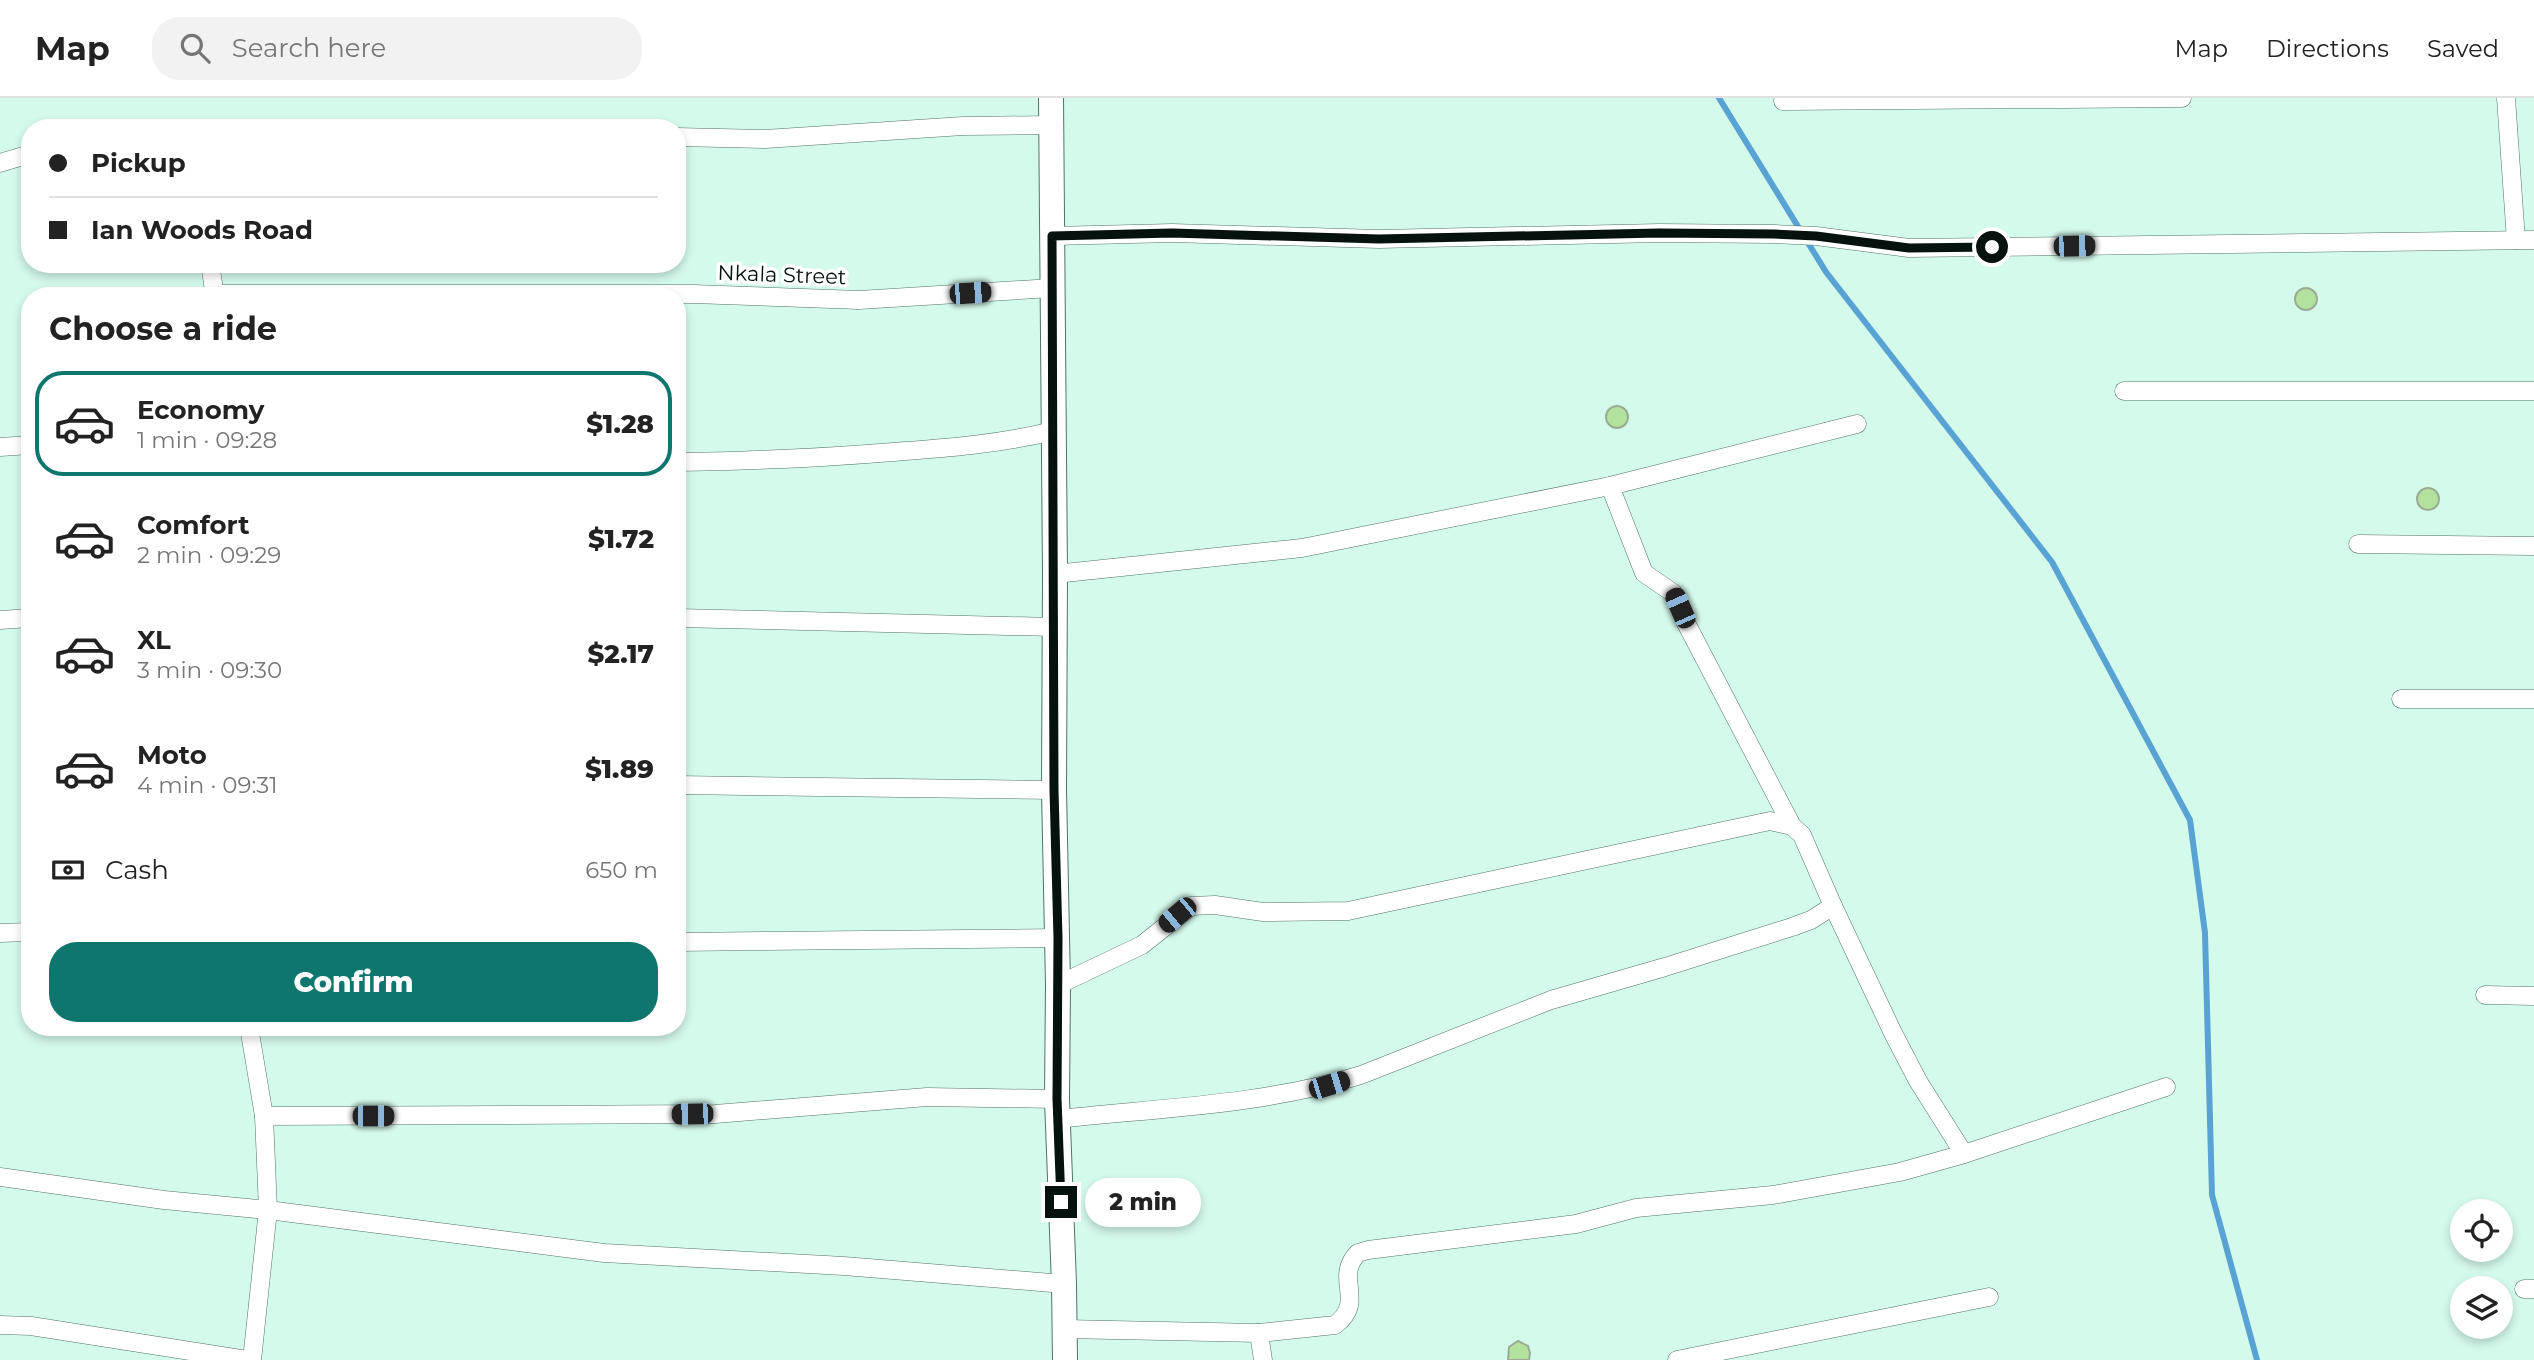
<!DOCTYPE html>
<html lang="en">
<head>
<meta charset="utf-8">
<style>
  body { margin:0; font-family:Montserrat,sans-serif; background:#f2f2f2; color:#222; height:100vh; display:flex; flex-direction:column; font-size:26px; white-space:nowrap }
  * { box-sizing:border-box; margin:0 }
  p { font-size:23px; color:#767676 }
  .icon { flex:none; width:38px; height:38px; fill:none; stroke:currentColor; stroke-width:2; stroke-linecap:round; stroke-linejoin:round }
  .map { position:relative; flex:1; overflow:hidden }
  .details { position:absolute; left:21px; top:189px; width:665px; height:749px; display:flex; flex-direction:column; background:#fff; border-radius:28px; box-shadow:0 4px 10px #0003 }
  .details>* { flex:none }
  .top-card { position:absolute; left:21px; top:21px; width:665px; height:154px; border-radius:28px; box-shadow:0 4px 10px #0003; display:grid; align-content:center; height:154px; padding:0 28px; background:#fff }
  .buttons { position:absolute; left:2450px; top:1101px; display:grid; gap:14px }
  .buttons a { display:grid; place-items:center; width:63px; height:63px; border-radius:50%; background:#fff; box-shadow:0 4px 10px #0003; font-size:35px }
  .end { position:absolute; width:32px; height:32px; margin:-16px; border:9px solid #05120e; background:#fff; box-shadow:0 0 0 4px #fff }
  .from { border-radius:50% }
  .bubble { position:absolute; height:49px; border-radius:24px; background:#fff; box-shadow:0 4px 10px #0003; font-size:23px; font-weight:800; line-height:49px; text-align:center }
  .car { position:absolute; width:21px; height:42px; margin:-21px -10px; border-radius:9px; box-shadow:0 0 5px 2px #0007; background:linear-gradient(#222 24%,#8ab4d8 0 40%,#222 0 76%,#8ab4d8 0 86%,#222 0) }
  .top-card b { display:flex; align-items:center; gap:24px; height:66px; font-size:26px }
  .top-card b+b { border-top:2px solid #e0e0e0 }
  .top-card i { width:18px; height:18px; background:#222 }
  ul { padding:0; list-style:none }
  li { display:flex; align-items:center; gap:21px; height:105px; margin:0 14px 10px; padding:0 14px; border:4px solid transparent; border-radius:28px }
  li div { flex:1 }
  li b { display:block; font-size:26px }
  li em { font-style:normal; font-weight:800 }
  li.on { border-color:#0f766e }
  li>.icon { width:63px; height:63px; stroke-width:1.5 }
  h2 { padding:0 28px; font-size:32px; line-height:84px }
  .pay { display:flex; align-items:center; gap:18px; height:77px; padding:0 28px; font-size:26px }
  .pay p { margin-inline-start:auto }
  .button { display:flex; gap:14px; margin-top:auto; padding:14px 28px }
  .button a { flex:1; height:80px; border-radius:28px; background:#0f766e; color:#fff; font-size:28px; font-weight:800; line-height:80px; text-align:center }
  header { display:flex; align-items:center; gap:42px; box-sizing:border-box; height:98px; padding:0 35px; background:#fff; border-bottom:2px solid #e0e0e0 }
  header strong { font-size:33px }
  nav { display:flex; gap:38px; margin-inline-start:auto; font-size:24px }
  .search { width:490px; height:63px; background:#f2f2f2; display:flex; align-items:center; gap:18px; box-sizing:border-box; padding:0 24px; border-radius:28px; color:#767676; font-size:26px }
  .map>svg:first-child { display:block }
</style>
</head>
<body>
<header>
<strong>Map</strong>
<div class="search"><svg class="icon" aria-label="search" viewBox="0 0 24 24"><circle cx="10" cy="10" r="6"/><path d="M15 15l6 6"/></svg>Search here</div>
<nav><a>Map</a><a>Directions</a><a>Saved</a></nav>
</header>
<div class="map">
<svg width="2534" height="1262" viewBox="0 0 2534 1262">
  <rect width="100%" height="100%" fill="#d4faec"/>
  <g fill="none" stroke-linecap="round" stroke-linejoin="round">
    <!-- stream -->
    <polyline stroke="#58a3d3" stroke-width="6" points="1719,0 1826,174 2052,464 2190,722 2205,835 2212,1097 2257,1262"/>
  </g>
  <!-- building -->
  <g fill="#b3e29f" stroke="#9aad92" stroke-width="2">
    <circle cx="2306" cy="201" r="11"/>
    <circle cx="1617" cy="319" r="11"/>
    <circle cx="2428" cy="401" r="11"/>
    <polygon points="1518,1243 1528,1248 1530,1255 1529,1262 1508,1262 1509,1249"/>
  </g>
  <g fill="none" stroke-linecap="round" stroke-linejoin="round">
    <!-- street casing -->
    <g stroke="#517367" stroke-width="19">
      <g id="street">
        <polyline points="2506,0 2516,142"/>
        <polyline points="1783,3 2182,0"/>
        <polyline points="677,39 765,41 963,28 1051,27"/>
        <polyline points="0,65 30,56"/>
        <polyline points="1052,138 1172,135 1379,141 1659,135 1774,136 1816,138 1909,150 2534,142"/>
        <polyline points="210,166 215,198"/>
        <polyline points="215,196 693,196 859,202 1052,190"/>
        <polyline points="2124,293 2534,293"/>
        <polyline points="0,349 30,347"/>
        <path d="M677,364C749,363 821,360 893,354C947,350 1000,346 1053,333"/>
        <polyline points="1610,388 1644,475 1673,495 1686,525 1792,728"/>
        <polyline points="2358,446 2534,448"/>
        <polyline points="1055,476 1302,450 1610,388 1857,326"/>
        <polyline points="677,520 1054,529"/>
        <polyline points="0,522 30,520"/>
        <polyline points="2401,601 2534,601"/>
        <polyline points="677,687 1054,692"/>
        <polyline points="1833,808 1893,935 1918,983 1964,1056"/>
        <polyline points="0,835 30,834"/>
        <polyline points="677,844 1058,840"/>
        <polyline points="2485,897 2534,898"/>
        <polyline points="249,929 264,1018 268,1112 252,1262"/>
        <polyline points="264,1018 715,1016 927,999 1057,1001"/>
        <path d="M1058,1021C1158,1010 1264,1007 1361,977L1551,902L1665,869L1792,829L1811,822L1833,808L1802,737L1792,728L1770,723L1348,813L1263,814L1215,807L1191,808L1142,847L1058,887"/>
        <polyline points="0,1079 164,1102 268,1112 604,1155 844,1168 1064,1186"/>
        <polyline points="2524,1191 2534,1191"/>
        <polyline points="0,1227 31,1228 247,1262"/>
        <polyline points="1064,1231 1259,1235 1263,1262"/>
        <path d="M1259,1235L1335,1227C1367,1203 1333,1180 1358,1155L1368,1152L1576,1126L1636,1110L1773,1097L1900,1074L1964,1056L2166,989"/>
        <polyline points="1677,1262 1989,1199"/>
      </g>
    </g>
    <!-- secondary casing -->
    <g stroke="#517367" stroke-width="26">
      <polyline id="secondary" points="1051,0 1055,476 1054,692 1058,887 1057,1001 1064,1186 1065,1262"/>
    </g>
    <!-- street -->
    <use href="#street" stroke="#fff" stroke-width="18"/>
    <!-- secondary -->
    <use href="#secondary" stroke="#fff" stroke-width="24"/>
  </g>
  <g fill="none" stroke-linecap="round" stroke-linejoin="round">
    <!-- route -->
    <polyline stroke="#05120e" stroke-width="9" points="1061,1104 1057,1001 1058,840 1054,692 1052,138 1172,135 1379,141 1659,135 1774,136 1816,138 1909,150 1992,149"/>
  </g>
  <g text-anchor="middle" stroke-width="7" stroke-linejoin="round" paint-order="stroke">
    <!-- street labels -->
    <g font-size="21" fill="#05120e" stroke="#fff">
      <text transform="translate(782 177) rotate(2)" y="7">Nkala Street</text>
    </g>
  </g>
</svg>
<div class="buttons">
<a><svg class="icon" aria-label="locate" viewBox="0 0 24 24"><circle cx="12" cy="12" r="6"/><path d="M12 2v4M12 18v4M2 12h4M18 12h4"/></svg></a>
<a><svg class="icon" aria-label="layers" viewBox="0 0 24 24"><path d="M12 4l9 5-9 5-9-5zM3 14l9 5 9-5"/></svg></a>
</div>
<i class="end from" style="left:1992px;top:149px"></i>
<i class="end" style="left:1061px;top:1104px"></i>
<div class="bubble" style="left:1085px;top:1080px;width:116px">2 min</div>
<i class="car" style="left:2074px;top:148px;rotate:89deg"></i>
<i class="car" style="left:970px;top:195px;rotate:86deg"></i>
<i class="car" style="left:1680px;top:510px;rotate:336deg"></i>
<i class="car" style="left:1177px;top:817px;rotate:230deg"></i>
<i class="car" style="left:1329px;top:987px;rotate:73deg"></i>
<i class="car" style="left:692px;top:1016px;rotate:269deg"></i>
<i class="car" style="left:373px;top:1018px;rotate:90deg"></i>
<div class="top-card">
<b><i class="from"></i>Pickup</b>
<b><i></i>Ian Woods Road</b>
</div>
<section class="details">
<h2>Choose a ride</h2>
<ul>
<li class="on"><svg class="icon" aria-label="car" viewBox="0 0 24 24"><path d="M5 17H2v-5l4-1 3-4h7l3 4 3 1v5h-3M9 17h6M6 11h13"/><circle cx="7" cy="17" r="2"/><circle cx="17" cy="17" r="2"/></svg><div><b>Economy</b><p>1 min · 09:28</p></div><em>$1.28</em></li>
<li><svg class="icon" aria-label="car" viewBox="0 0 24 24"><path d="M5 17H2v-5l4-1 3-4h7l3 4 3 1v5h-3M9 17h6M6 11h13"/><circle cx="7" cy="17" r="2"/><circle cx="17" cy="17" r="2"/></svg><div><b>Comfort</b><p>2 min · 09:29</p></div><em>$1.72</em></li>
<li><svg class="icon" aria-label="car" viewBox="0 0 24 24"><path d="M5 17H2v-5l4-1 3-4h7l3 4 3 1v5h-3M9 17h6M6 11h13"/><circle cx="7" cy="17" r="2"/><circle cx="17" cy="17" r="2"/></svg><div><b>XL</b><p>3 min · 09:30</p></div><em>$2.17</em></li>
<li><svg class="icon" aria-label="car" viewBox="0 0 24 24"><path d="M5 17H2v-5l4-1 3-4h7l3 4 3 1v5h-3M9 17h6M6 11h13"/><circle cx="7" cy="17" r="2"/><circle cx="17" cy="17" r="2"/></svg><div><b>Moto</b><p>4 min · 09:31</p></div><em>$1.89</em></li>
</ul>
<div class="pay"><svg class="icon" aria-label="cash" viewBox="0 0 24 24"><path d="M3 7h18v10H3z"/><circle cx="12" cy="12" r="2"/></svg>Cash<p>650 m</p></div>
<div class="button"><a>Confirm</a></div>
</section>
</div>
</body>
</html>
